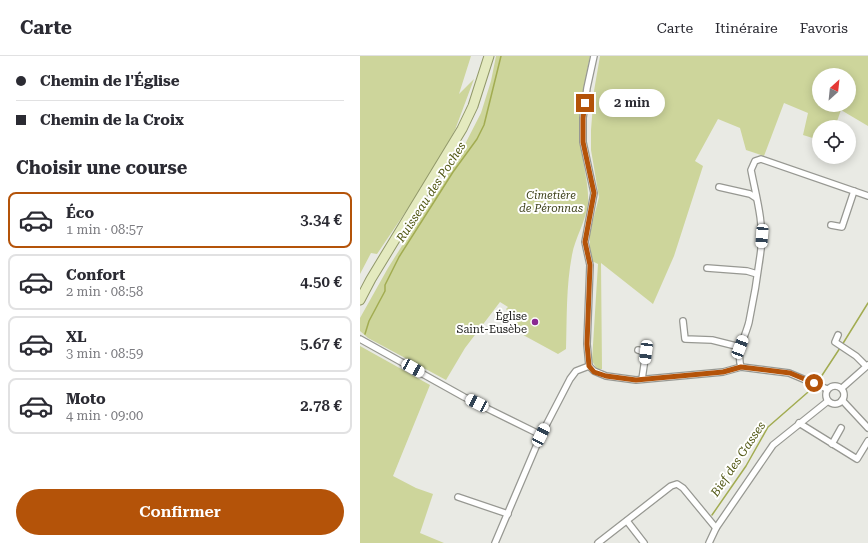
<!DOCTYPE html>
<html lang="fr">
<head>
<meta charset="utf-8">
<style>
  body { margin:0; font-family:"Roboto Serif",serif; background:#f7f7f7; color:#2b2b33; height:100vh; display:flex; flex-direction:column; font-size:15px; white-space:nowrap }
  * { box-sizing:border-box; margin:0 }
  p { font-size:13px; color:#7c7c81 }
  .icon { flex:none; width:22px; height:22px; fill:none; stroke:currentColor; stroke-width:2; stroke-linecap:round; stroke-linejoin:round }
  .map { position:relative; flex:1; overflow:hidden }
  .drawer { display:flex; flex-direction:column; background:#fff; width:360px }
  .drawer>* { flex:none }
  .guide { display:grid; align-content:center; height:88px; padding:0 16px; background:#fff }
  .needle { width:26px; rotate:27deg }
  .buttons { position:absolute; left:452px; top:12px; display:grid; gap:8px }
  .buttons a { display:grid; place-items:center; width:44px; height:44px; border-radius:50%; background:#fff; box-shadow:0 2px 10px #0003; font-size:20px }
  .end { position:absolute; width:18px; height:18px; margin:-9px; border:5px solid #b45309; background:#fff; box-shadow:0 0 0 2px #fff }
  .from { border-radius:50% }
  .bubble { position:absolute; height:28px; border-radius:14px; background:#fff; box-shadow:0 2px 10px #0003; font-size:13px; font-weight:600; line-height:28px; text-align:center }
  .car { position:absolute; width:12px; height:24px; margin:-12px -6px; border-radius:5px; box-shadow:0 0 3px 1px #0007; background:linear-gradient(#fff 24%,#345 0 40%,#fff 0 76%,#345 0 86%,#fff 0) }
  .guide b { display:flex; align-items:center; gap:14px; height:38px; font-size:15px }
  .guide b+b { border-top:1px solid #e1e1e2 }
  .guide i { width:10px; height:10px; background:#2b2b33 }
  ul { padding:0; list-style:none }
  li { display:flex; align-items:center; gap:12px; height:56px; margin:0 8px 6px; padding:0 8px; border:2px solid #e1e1e2; border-radius:8px }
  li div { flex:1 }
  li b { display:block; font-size:15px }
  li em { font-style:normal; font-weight:600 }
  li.on { border-color:#b45309 }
  li>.icon { width:36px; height:36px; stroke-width:1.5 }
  h2 { padding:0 16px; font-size:18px; line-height:48px }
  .action { display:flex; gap:8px; margin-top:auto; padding:8px 16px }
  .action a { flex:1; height:46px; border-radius:24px; background:#b45309; color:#fff; font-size:16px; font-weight:600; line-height:46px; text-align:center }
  header { display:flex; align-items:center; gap:24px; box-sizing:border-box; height:56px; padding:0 20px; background:#fff; border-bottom:1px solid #e1e1e2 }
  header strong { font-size:19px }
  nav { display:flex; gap:22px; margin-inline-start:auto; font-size:14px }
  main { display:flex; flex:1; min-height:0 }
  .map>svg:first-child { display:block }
</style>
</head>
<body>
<header>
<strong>Carte</strong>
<nav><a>Carte</a><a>Itinéraire</a><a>Favoris</a></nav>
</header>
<main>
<section class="drawer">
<div class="guide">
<b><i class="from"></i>Chemin de l'Église</b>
<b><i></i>Chemin de la Croix</b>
</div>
<h2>Choisir une course</h2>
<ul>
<li class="on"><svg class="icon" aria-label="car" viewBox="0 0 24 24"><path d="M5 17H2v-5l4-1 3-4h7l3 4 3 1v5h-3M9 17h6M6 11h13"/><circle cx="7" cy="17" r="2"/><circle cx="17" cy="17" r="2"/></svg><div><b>Éco</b><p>1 min · 08:57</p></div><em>3.34 €</em></li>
<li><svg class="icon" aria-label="car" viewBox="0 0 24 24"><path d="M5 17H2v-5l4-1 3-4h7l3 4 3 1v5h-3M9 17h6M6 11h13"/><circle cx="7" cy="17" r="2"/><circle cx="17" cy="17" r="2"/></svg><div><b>Confort</b><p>2 min · 08:58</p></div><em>4.50 €</em></li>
<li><svg class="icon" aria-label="car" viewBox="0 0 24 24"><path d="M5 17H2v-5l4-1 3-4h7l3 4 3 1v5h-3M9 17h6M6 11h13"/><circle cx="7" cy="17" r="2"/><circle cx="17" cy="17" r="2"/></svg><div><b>XL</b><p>3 min · 08:59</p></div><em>5.67 €</em></li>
<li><svg class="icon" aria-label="car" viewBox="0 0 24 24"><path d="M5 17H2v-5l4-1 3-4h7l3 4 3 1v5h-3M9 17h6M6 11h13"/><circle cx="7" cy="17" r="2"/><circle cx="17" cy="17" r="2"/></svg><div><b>Moto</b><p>4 min · 09:00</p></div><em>2.78 €</em></li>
</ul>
<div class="action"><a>Confirmer</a></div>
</section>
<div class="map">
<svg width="508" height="487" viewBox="0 0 508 487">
  <rect width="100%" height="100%" fill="#e9eae4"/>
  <!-- green -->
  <g fill="#cdd59b" fill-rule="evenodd">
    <polygon points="0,0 111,0 99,38 114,23 95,74 67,124 17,198 11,197 0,218"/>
    <path d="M136,0H230C224,32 218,64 222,96C224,114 229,130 228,147C226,165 215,182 212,199C206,230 207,262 206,293L198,298L154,274L157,267L146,253L148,251L140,246L105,292L86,324L8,282L0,275V262L28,212L101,96L121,57L131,25Z"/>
    <path d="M240,0H508V70L481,54L475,71H459V84L443,79L448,57L424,47L404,100L386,94L380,72L358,63L335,105L343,110L314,200L293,248L241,207L242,313H237L232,305L238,208L232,205L230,192V176L239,141L231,94V74L234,35ZM459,19H489V49H459Z"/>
    <polygon points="0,290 70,329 33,420 56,432 73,438 60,477 84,487 0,487"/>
  </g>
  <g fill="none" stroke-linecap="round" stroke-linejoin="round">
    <!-- stream -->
    <g stroke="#a2ac51" stroke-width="1.5">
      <polyline points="5,278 9,265 25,235 25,229 39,201 93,116 117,83 124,69 141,0"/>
      <polyline points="482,289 508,247"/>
      <polyline points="457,327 480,292"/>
      <polyline points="352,459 386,410 408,371 455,330"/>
    </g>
    <!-- street casing -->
    <g stroke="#979892" stroke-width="8">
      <g id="street">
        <polyline points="359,131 390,138 396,142"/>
        <polyline points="471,169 482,171 494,135"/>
        <polyline points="347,212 387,215 397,218"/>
        <polyline points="323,265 325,283 352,284 380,291"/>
        <polyline points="478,279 475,286 496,300 506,310"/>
        <polyline points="0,283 104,341 181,379"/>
        <polyline points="278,294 286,296 282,323"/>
        <polyline points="229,310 234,315 246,320 276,324 363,316 381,311 429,317 467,333"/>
        <path d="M381,311C376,294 385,282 389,266C394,242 398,218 401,193C404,167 396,140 391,114L395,105L401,103L508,140"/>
        <circle cx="475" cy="339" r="9"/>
        <polyline points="482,332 508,309"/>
        <polyline points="482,344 508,372"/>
        <polyline points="439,367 497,403 508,385"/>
        <polyline points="472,388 481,372"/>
        <polyline points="98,441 148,458"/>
        <polyline points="267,465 284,487"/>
        <polyline points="135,487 181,379 210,323 216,315 229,310 227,288 230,209 225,186 234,137 223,86 223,62 227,32 234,0"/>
        <polyline points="238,487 311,430 317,428 323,432 356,472"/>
        <polyline points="349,487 356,472 413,389 468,345"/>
      </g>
    </g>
    <!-- primary casing -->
    <g stroke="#919869" stroke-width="11">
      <polyline id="primary" points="0,244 11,223 102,73 113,50 129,0"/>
    </g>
    <!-- street -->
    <use href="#street" stroke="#fff" stroke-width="5.5"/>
    <!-- primary -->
    <use href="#primary" stroke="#e4eabf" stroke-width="9"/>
  </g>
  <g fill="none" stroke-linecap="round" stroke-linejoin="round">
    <!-- route -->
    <polyline stroke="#b45309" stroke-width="5" points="225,47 223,62 223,86 234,137 225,186 230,209 227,288 229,310 234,316 246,320 276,324 363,316 381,311 430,317 454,327"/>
  </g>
  <!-- markers -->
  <circle fill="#8a2992" stroke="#fffffe" stroke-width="1.5" cx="175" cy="266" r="4"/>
  <g text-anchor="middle" stroke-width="4" stroke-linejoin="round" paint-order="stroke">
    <!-- park labels -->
    <g font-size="11" font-style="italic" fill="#3e421b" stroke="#fffffe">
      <text x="191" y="143">Cimetière<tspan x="191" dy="13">de Péronnas</tspan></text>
    </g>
    <!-- poi labels -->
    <g font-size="11" fill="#191917" stroke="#fffffe" text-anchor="end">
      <text x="167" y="264">Église<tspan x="167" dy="13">Saint-Eusèbe</tspan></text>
    </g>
    <!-- water labels -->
    <g font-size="12" font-style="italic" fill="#515713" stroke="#fffffe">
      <text transform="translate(71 136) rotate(-57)" y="4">Ruisseau des Poches</text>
      <text transform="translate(378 403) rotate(-56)" y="4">Bief des Gasses</text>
    </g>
  </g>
</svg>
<div class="buttons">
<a><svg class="needle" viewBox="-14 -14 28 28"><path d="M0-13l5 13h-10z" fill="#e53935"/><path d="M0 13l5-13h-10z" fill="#7c7c81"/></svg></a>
<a><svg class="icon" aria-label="locate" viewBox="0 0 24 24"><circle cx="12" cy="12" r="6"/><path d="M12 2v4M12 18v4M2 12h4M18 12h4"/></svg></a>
</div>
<i class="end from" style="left:454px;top:327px"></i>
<i class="end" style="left:225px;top:47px"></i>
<div class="bubble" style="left:239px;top:33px;width:66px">2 min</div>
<i class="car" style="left:402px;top:180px;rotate:184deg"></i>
<i class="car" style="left:380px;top:291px;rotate:21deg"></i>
<i class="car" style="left:286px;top:296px;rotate:187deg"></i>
<i class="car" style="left:53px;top:312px;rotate:119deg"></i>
<i class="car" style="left:117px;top:347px;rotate:297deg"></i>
<i class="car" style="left:181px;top:379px;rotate:27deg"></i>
</div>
</main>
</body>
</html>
